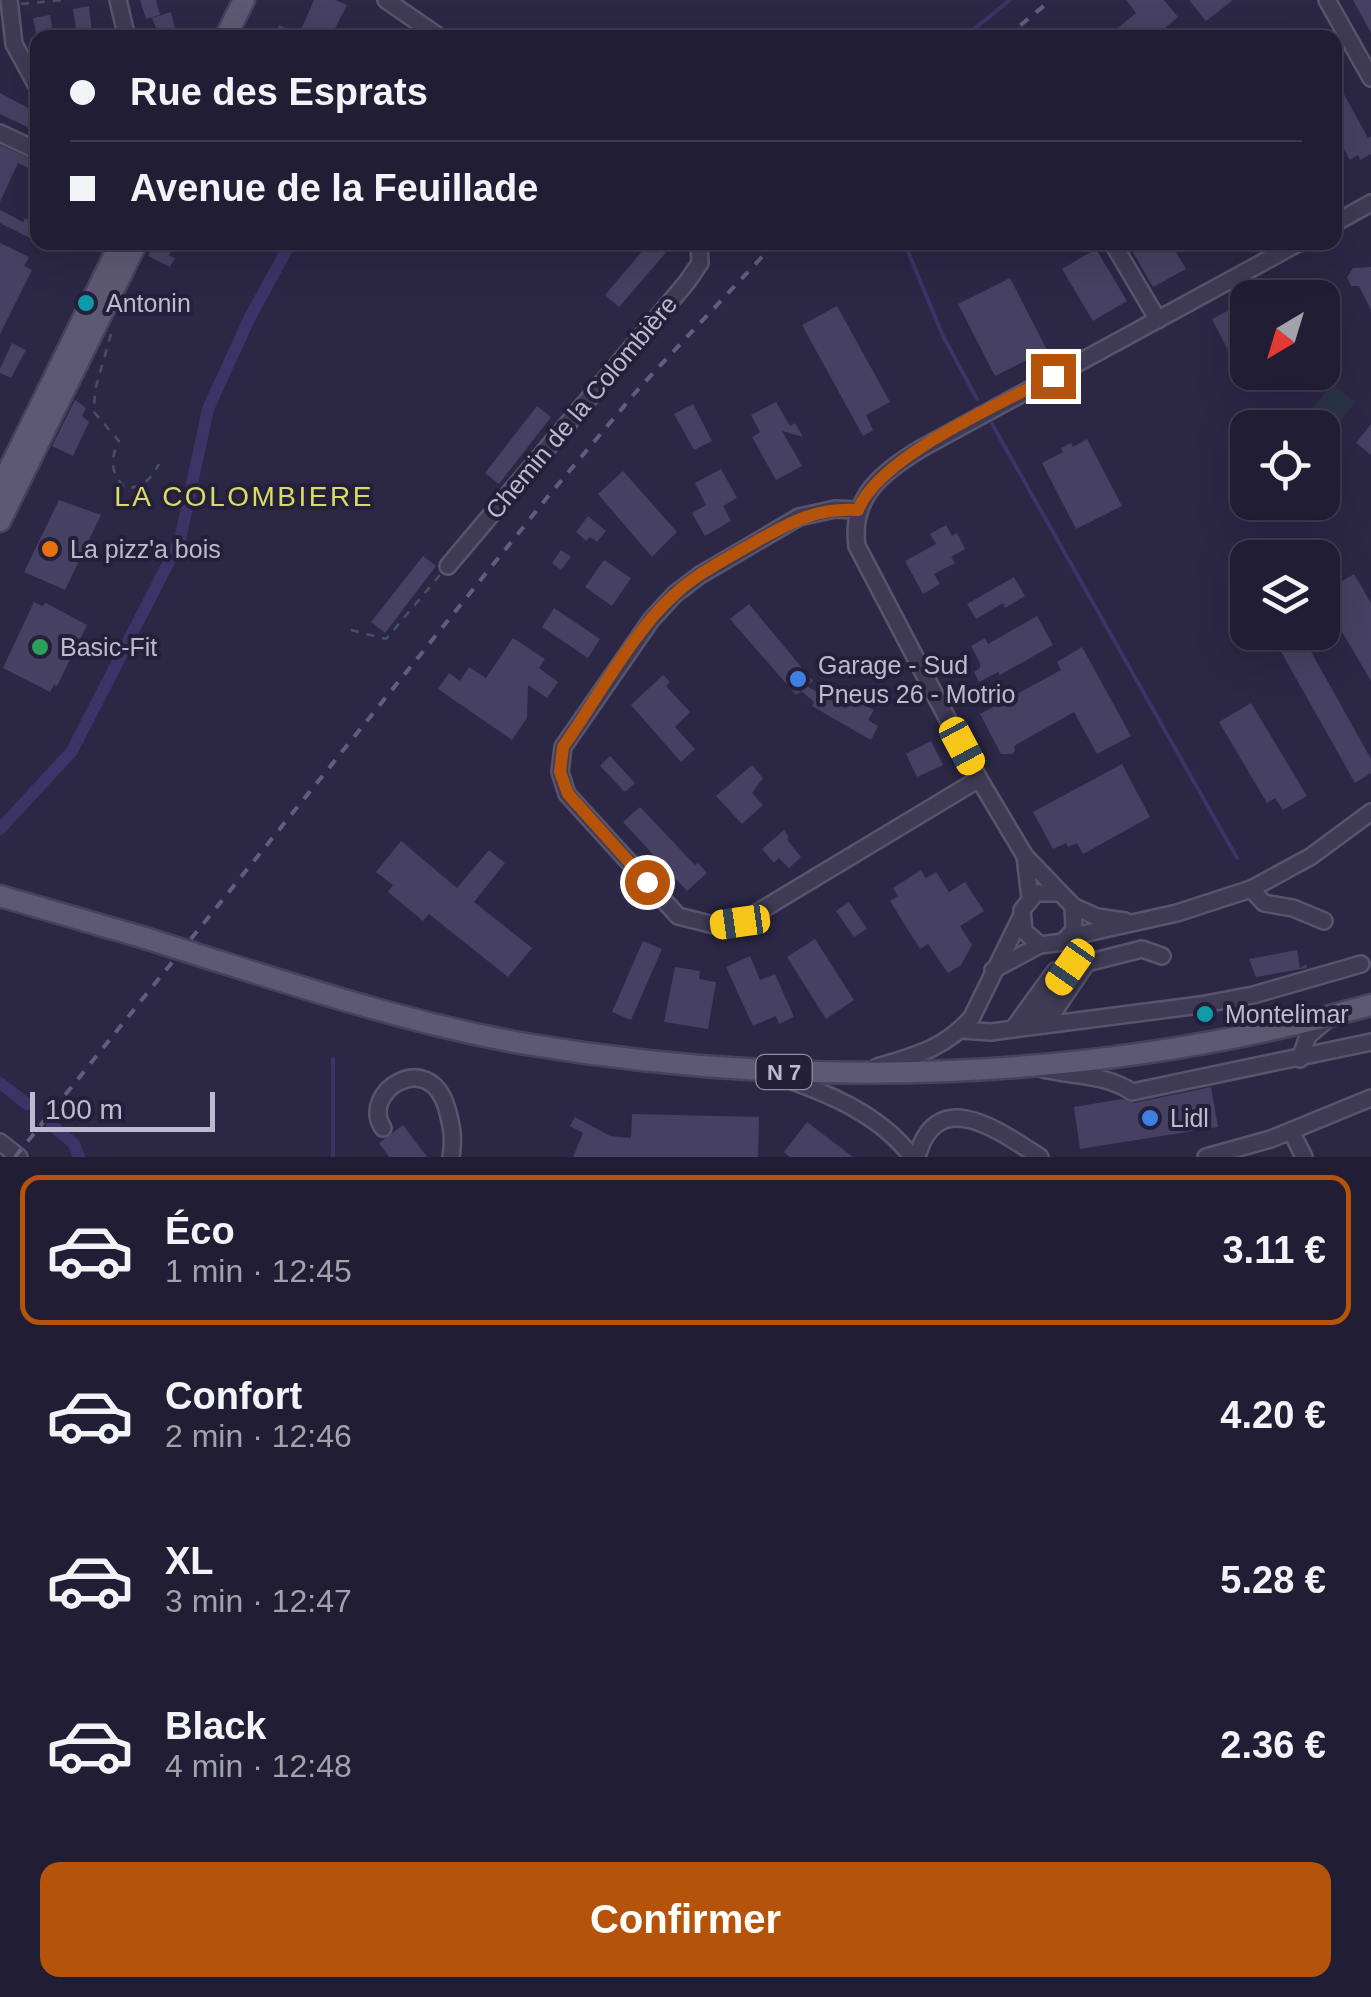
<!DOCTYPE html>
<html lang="fr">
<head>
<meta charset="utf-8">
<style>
  body { margin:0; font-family:Arial,sans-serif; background:#28263c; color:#f1f3f6; height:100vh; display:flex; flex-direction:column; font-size:38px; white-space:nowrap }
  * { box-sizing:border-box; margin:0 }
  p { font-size:32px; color:#a2a2ac }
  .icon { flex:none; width:55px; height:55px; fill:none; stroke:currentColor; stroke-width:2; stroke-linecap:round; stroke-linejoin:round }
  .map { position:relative; height:1157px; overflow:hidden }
  .panel { display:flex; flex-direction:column; background:#201d34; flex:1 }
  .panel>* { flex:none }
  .guide { position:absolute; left:30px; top:30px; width:1312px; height:220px; border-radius:20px; box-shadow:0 10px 40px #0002,0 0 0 2px #3d3b4f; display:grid; align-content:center; height:220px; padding:0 40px; background:#201d34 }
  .needle { width:65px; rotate:218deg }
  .buttons { position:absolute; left:1230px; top:280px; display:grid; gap:20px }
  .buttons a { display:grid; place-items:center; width:110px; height:110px; border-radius:20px; background:#201d34; box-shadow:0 10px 40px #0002,0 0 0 2px #3d3b4f; font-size:50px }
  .scale { position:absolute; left:30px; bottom:25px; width:185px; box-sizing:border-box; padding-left:10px; border:5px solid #bdb9ce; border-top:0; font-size:28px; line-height:35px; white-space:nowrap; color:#bdb9ce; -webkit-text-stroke:8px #24203a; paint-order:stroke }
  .end { position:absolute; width:45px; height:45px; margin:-22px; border:12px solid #b45309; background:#fff; box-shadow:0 0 0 5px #fff }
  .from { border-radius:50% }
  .car { position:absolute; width:30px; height:60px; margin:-30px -15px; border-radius:12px; box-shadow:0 0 8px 2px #0007; background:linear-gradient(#f5c518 24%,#345 0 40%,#f5c518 0 76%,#345 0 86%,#f5c518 0) }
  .guide b { display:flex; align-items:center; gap:35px; height:95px; font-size:38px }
  .guide b+b { border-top:2px solid #3d3b4f }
  .guide i { width:25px; height:25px; background:#f1f3f6 }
  ul { padding:18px 0 0; list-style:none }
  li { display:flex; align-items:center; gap:30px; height:150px; margin:0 20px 15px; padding:0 20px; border:5px solid transparent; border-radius:20px }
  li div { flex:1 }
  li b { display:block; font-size:38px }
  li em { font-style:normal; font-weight:800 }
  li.active { border-color:#b45309 }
  li>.icon { width:90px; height:90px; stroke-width:1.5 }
  .primary-button { display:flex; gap:20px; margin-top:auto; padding:20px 40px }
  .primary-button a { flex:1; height:115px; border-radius:20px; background:#b45309; color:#fff; font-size:40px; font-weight:800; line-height:115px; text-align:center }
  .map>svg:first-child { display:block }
</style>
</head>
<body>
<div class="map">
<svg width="1371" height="1157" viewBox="0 0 1371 1157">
  <rect width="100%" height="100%" fill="#2b2745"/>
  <!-- green -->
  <polygon fill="#2a3448" points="1332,384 1355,402 1323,445 1322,428 1298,427"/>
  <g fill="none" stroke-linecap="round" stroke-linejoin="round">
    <!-- stream -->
    <g stroke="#3c3467" stroke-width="4">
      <polyline points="963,38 1010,0"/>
      <polyline points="909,242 909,254 943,336 977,399"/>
      <polyline points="992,424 1237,858"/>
      <polyline points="333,1157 333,1059"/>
    </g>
    <!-- canal -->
    <g stroke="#3c3467" stroke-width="12">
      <polyline points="0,829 72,751 180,540 208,409 250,317 291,242"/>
      <polyline points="0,1083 27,1104"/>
      <polyline points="52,1125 74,1144 79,1157"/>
    </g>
  </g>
  <!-- building -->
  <g fill="#464162">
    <polygon points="140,0 156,0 160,15 146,19"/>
    <polygon points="314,0 335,0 347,5 330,38 275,38 279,25 299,34"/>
    <polygon points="1126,0 1164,0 1178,17 1153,38 1106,38 1136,13"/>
    <polygon points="1189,0 1233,0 1206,21"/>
    <polygon points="1353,0 1371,0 1371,33"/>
    <polygon points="89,6 92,33 82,34 82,28 76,29 73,9"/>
    <polygon points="171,12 177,38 160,38 152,18"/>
    <polygon points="50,15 54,38 37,38 33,18"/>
    <polygon points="1335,78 1368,138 1371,136 1371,154 1360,160 1358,155 1350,160 1335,133"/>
    <polygon points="0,93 38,113 38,132 0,114"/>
    <polygon points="0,145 38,162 38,172 18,163 0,202"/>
    <polygon points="0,210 23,222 25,218 38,225 38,242 0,223"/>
    <polygon points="155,242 175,242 169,256 175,258 170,267 148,256"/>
    <polygon points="650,242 675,242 619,307 605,295"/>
    <polygon points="1127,242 1170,242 1186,269 1153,287"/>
    <polygon points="0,243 29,257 24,266 32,270 0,334"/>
    <polygon points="1096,249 1127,301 1093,321 1062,269"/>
    <polygon points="1371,267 1371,310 1359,286 1351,286 1347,277 1353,268"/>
    <polygon points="1010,278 1047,350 995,376 958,304"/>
    <polygon points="1243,303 1248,312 1248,326 1232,334 1248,365 1248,369 1240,373 1212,319"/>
    <polygon points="837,306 890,402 866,415 873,430 863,436 802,325"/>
    <polygon points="12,343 26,350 11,378 0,373 0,369"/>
    <polygon points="1247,372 1288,372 1283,382 1267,392"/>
    <polygon points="75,400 86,408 82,416 89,422 73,456 52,446"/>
    <polygon points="776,402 790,426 795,423 803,437 782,431 802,466 776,480 752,437 760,432 751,415"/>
    <polygon points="693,404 712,441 694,450 674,414"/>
    <polygon points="537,406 551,417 499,484 485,473"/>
    <polygon points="1371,424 1371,455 1356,443"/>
    <polygon points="1087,439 1122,506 1076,529 1042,463 1063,452 1061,448 1071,443 1073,447"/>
    <polygon points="721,469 737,498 723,506 731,521 705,536 692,513 706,505 695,483"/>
    <polygon points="623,471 677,532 652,557 598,494"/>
    <polygon points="59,500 101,515 65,590 24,572"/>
    <polygon points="588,516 606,531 597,542 590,537 586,541 576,532"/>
    <polygon points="946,525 952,536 957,533 965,549 951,557 955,563 934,574 940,584 923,594 905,561 936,544 930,534"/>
    <polygon points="561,550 571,557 561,570 552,563"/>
    <polygon points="423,556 436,566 385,633 371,622"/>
    <polygon points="604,560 631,578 612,606 585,587"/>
    <polygon points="1354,574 1371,603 1371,681 1322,598 1322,593"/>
    <polygon points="1014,577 1025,596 1005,608 1003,603 976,619 967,604"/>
    <polygon points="34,602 42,606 46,603 87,625 57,686 54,685 50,692 3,668"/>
    <polygon points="749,604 813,681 807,686 845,708 851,698 874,710 868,720 878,726 871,740 812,706 814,702 801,691 796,695 730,619"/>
    <polygon points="554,608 600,639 588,658 542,627"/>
    <polygon points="1037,616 1053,645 1000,675 998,672 979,682 974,672 980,668 980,663 971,646 985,638 988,644"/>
    <polygon points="1270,632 1300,632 1371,759 1371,773 1355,783"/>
    <polygon points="513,638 545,659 539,668 558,682 547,698 528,685 527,718 512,740 438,689 449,673 460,681 469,667 486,678"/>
    <polygon points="1082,647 1131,736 1097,754 1074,712 1014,746 1015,751 1012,754 1001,754 980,714 1061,670 1057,662"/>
    <polygon points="663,675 670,682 666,686 690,712 675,727 695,749 681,762 631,705"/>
    <polygon points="1251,703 1307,796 1283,810 1275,798 1267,803 1219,722"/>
    <polygon points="931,741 943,765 917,777 906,754"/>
    <polygon points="610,756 635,783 625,792 600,766"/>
    <polygon points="1122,764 1150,817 1083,854 1077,843 1068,847 1066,843 1053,849 1033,812"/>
    <polygon points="752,765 763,778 752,793 763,805 742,824 716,796"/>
    <polygon points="640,807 695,865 698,863 707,873 687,891 623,822"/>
    <polygon points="784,830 788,836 788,841 801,857 789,868 779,858 774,863 762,849"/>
    <polygon points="401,841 457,888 489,850 505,863 474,902 532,948 508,977 429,914 423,921 388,892 393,885 376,872"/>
    <polygon points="921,870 926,878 936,872 949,892 965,882 984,911 960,926 972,945 961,965 948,973 928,944 920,949 890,901 898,896 893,888"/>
    <polygon points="849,902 867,929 854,937 836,911"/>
    <polygon points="815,939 854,1000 826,1019 787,957"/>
    <polygon points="643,941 662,949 631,1020 612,1012"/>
    <polygon points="1297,950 1300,968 1306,964 1307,968 1256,977 1249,959"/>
    <polygon points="750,956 760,980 775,974 794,1017 779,1024 776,1016 753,1026 726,967"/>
    <polygon points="675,967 700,971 699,979 716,982 708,1029 664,1022"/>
    <polygon points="1211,1087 1218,1127 1080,1149 1074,1107 1122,1099 1134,1103"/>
    <polygon points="632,1114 759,1117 758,1157 573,1157 583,1133 570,1126 575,1117 610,1136 631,1138"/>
    <polygon points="807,1122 853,1157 790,1157 784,1152"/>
    <polygon points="403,1125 427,1157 389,1157 379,1143"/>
  </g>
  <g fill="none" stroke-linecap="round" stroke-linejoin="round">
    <!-- minor casing -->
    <g stroke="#58546c" stroke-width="20">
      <g id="minor">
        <polyline points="9,0 14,44 38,88"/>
        <polyline points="118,0 127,38"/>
        <polyline points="386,0 441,38"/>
        <polyline points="1327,0 1371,78"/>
        <polyline points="0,133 38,151"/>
        <polyline points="1335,223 1371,203"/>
        <polyline points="1112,242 1158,320"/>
        <polyline points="858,510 835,509 799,517 700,575 675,594 651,620 563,747 560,772 567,794 678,916 718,926 740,923 979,779"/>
        <polyline points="448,566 687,282 700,263 699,242"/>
        <polyline points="1025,856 1030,898"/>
        <polyline points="1251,889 1264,903 1293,908 1324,921"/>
        <path d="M1059,893H1036L1022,910L1024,931L1040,945L1063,942L1074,930L1073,906L1025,856L979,779L857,546C850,496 883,472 922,448L1300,242"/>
        <polyline points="1073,906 1097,917 1125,921"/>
        <polyline points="1069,937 1177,913 1251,889 1310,857 1371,812"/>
        <polyline points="993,970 1040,945"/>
        <polyline points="1045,1025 1086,964"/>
        <polyline points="1028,1027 1065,975"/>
        <polyline points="1013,1029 1055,971 1142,949 1162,956"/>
        <polyline points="961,1030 991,1032 1200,1005 1253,995 1361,964"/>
        <polyline points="1300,1059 1308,1036 1331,1016"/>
        <path d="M877,1067C914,1056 946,1048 972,1017L1021,917"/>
        <path d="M1040,1068C1072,1077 1104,1073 1132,1092L1371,1042"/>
        <path d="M775,1075C825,1092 879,1113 912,1157"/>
        <path d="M383,1128C359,1093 429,1046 447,1109C452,1127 454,1138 451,1157"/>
        <polyline points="1291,1131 1304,1157"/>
        <polyline points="0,1142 19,1157"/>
        <path d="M917,1157C937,1083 1002,1133 1040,1157"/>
        <polyline points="1206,1157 1271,1139 1371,1098"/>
      </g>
    </g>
    <!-- major casing -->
    <g stroke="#46425b" stroke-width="25">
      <g id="major">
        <polyline points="225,38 244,0"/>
        <polyline points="0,488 121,242"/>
        <polyline points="0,521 137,242"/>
        <polyline points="0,896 145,938"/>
        <path d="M205,957C310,990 417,1025 526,1044C806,1091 1096,1082 1371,1005"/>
      </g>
    </g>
    <!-- path -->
    <g stroke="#475062" stroke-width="2.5" stroke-dasharray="8 8" stroke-linecap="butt">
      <polyline points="21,4 64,0"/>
      <path d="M111,334L95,390L94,412L119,441C110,459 110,472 125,488C143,488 150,480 159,464"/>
      <polyline points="351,630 386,639 440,575"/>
    </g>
    <!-- minor -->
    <use href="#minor" stroke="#3f3b55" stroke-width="15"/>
    <!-- major -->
    <use href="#major" stroke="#5d5974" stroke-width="20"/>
    <!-- rail -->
    <g stroke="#625d7c" stroke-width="4" stroke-dasharray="10 10" stroke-linecap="butt">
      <polyline points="1005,38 1051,0"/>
      <polyline points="15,1157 550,494 641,386 776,242"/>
    </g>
    <!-- major-bridge casing -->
    <g stroke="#46425b" stroke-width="25" stroke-linecap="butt">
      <polyline id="major-bridge" points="145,938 205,957"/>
    </g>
    <!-- major-bridge -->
    <use href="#major-bridge" stroke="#5d5974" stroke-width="20"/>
  </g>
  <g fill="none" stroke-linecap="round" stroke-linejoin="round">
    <!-- route -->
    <path stroke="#b45309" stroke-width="12" d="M647,882L568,794L560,772L563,747C595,702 633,632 673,596C697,573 728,558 757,541C791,522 818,507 858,510C879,456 1001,404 1053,376"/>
  </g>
  <!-- markers -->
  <g fill="#0f9aa8" stroke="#24203a" stroke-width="4">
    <circle cx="86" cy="303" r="10"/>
    <circle cx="1205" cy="1014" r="10"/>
  </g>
  <circle fill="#e8710a" stroke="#24203a" stroke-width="4" cx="50" cy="549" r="10"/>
  <circle fill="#2e9e5b" stroke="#24203a" stroke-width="4" cx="40" cy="647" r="10"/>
  <g fill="#3f7fe0" stroke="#24203a" stroke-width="4">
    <circle cx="798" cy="679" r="10"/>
    <circle cx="1150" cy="1118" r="10"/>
  </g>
  <g text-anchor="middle" stroke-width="8" stroke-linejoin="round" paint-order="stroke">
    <!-- shield labels -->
    <rect fill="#24203a" stroke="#8f8ba2" stroke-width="2.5" x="756.5" y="1055" width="55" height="34" rx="8"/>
    <g font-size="22" font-weight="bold" fill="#bdb9ce">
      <text x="784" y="1080">N 7</text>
    </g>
    <!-- poi labels -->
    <g font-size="25" fill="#bdb9ce" stroke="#24203a" text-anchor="start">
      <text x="106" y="312">Antonin</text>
      <text x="70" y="558">La pizz'a bois</text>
      <text x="60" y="656">Basic-Fit</text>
      <text x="818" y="674">Garage - Sud<tspan x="818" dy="29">Pneus 26 - Motrio</tspan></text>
      <text x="1225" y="1023">Montelimar</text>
      <text x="1170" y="1127">Lidl</text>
    </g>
    <!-- street labels -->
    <g font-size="25" fill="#bdb9ce" stroke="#24203a">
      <text transform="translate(581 407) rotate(-50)" y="9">Chemin de la Colombière</text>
    </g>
    <!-- neighbourhood labels -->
    <g font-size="28" letter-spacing="2.5" fill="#dadb67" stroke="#24203a">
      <text x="244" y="506">LA COLOMBIERE</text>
    </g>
  </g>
</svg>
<div class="buttons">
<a><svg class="needle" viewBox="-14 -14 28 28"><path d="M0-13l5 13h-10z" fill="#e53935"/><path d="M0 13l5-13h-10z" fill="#a2a2ac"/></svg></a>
<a><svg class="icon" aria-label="locate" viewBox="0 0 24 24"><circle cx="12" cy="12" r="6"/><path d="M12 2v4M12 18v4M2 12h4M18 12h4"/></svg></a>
<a><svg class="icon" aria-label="layers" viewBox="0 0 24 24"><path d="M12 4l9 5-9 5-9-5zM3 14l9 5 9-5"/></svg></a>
</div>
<div class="scale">100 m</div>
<i class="end from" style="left:647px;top:882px"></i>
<i class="end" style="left:1053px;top:376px"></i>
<i class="car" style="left:962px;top:746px;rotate:152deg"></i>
<i class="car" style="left:740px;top:922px;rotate:262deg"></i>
<i class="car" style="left:1070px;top:967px;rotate:215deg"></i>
<div class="guide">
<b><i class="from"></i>Rue des Esprats</b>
<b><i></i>Avenue de la Feuillade</b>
</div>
</div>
<section class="panel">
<ul>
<li class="active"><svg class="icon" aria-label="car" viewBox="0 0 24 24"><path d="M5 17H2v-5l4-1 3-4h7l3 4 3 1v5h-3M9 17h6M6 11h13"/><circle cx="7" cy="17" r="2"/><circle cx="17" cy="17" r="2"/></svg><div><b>Éco</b><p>1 min · 12:45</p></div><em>3.11 €</em></li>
<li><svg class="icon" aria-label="car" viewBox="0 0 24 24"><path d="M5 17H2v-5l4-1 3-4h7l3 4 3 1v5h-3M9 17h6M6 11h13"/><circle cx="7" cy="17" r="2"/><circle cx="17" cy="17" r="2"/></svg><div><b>Confort</b><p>2 min · 12:46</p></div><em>4.20 €</em></li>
<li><svg class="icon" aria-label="car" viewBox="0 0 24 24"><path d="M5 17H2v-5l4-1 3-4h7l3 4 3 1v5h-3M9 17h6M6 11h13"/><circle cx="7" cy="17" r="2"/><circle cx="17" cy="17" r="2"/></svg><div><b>XL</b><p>3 min · 12:47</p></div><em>5.28 €</em></li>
<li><svg class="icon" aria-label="car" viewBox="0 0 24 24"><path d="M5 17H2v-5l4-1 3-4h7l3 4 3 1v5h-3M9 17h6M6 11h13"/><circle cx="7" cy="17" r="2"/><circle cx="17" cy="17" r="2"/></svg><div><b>Black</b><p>4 min · 12:48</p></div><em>2.36 €</em></li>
</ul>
<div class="primary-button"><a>Confirmer</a></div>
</section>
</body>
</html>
